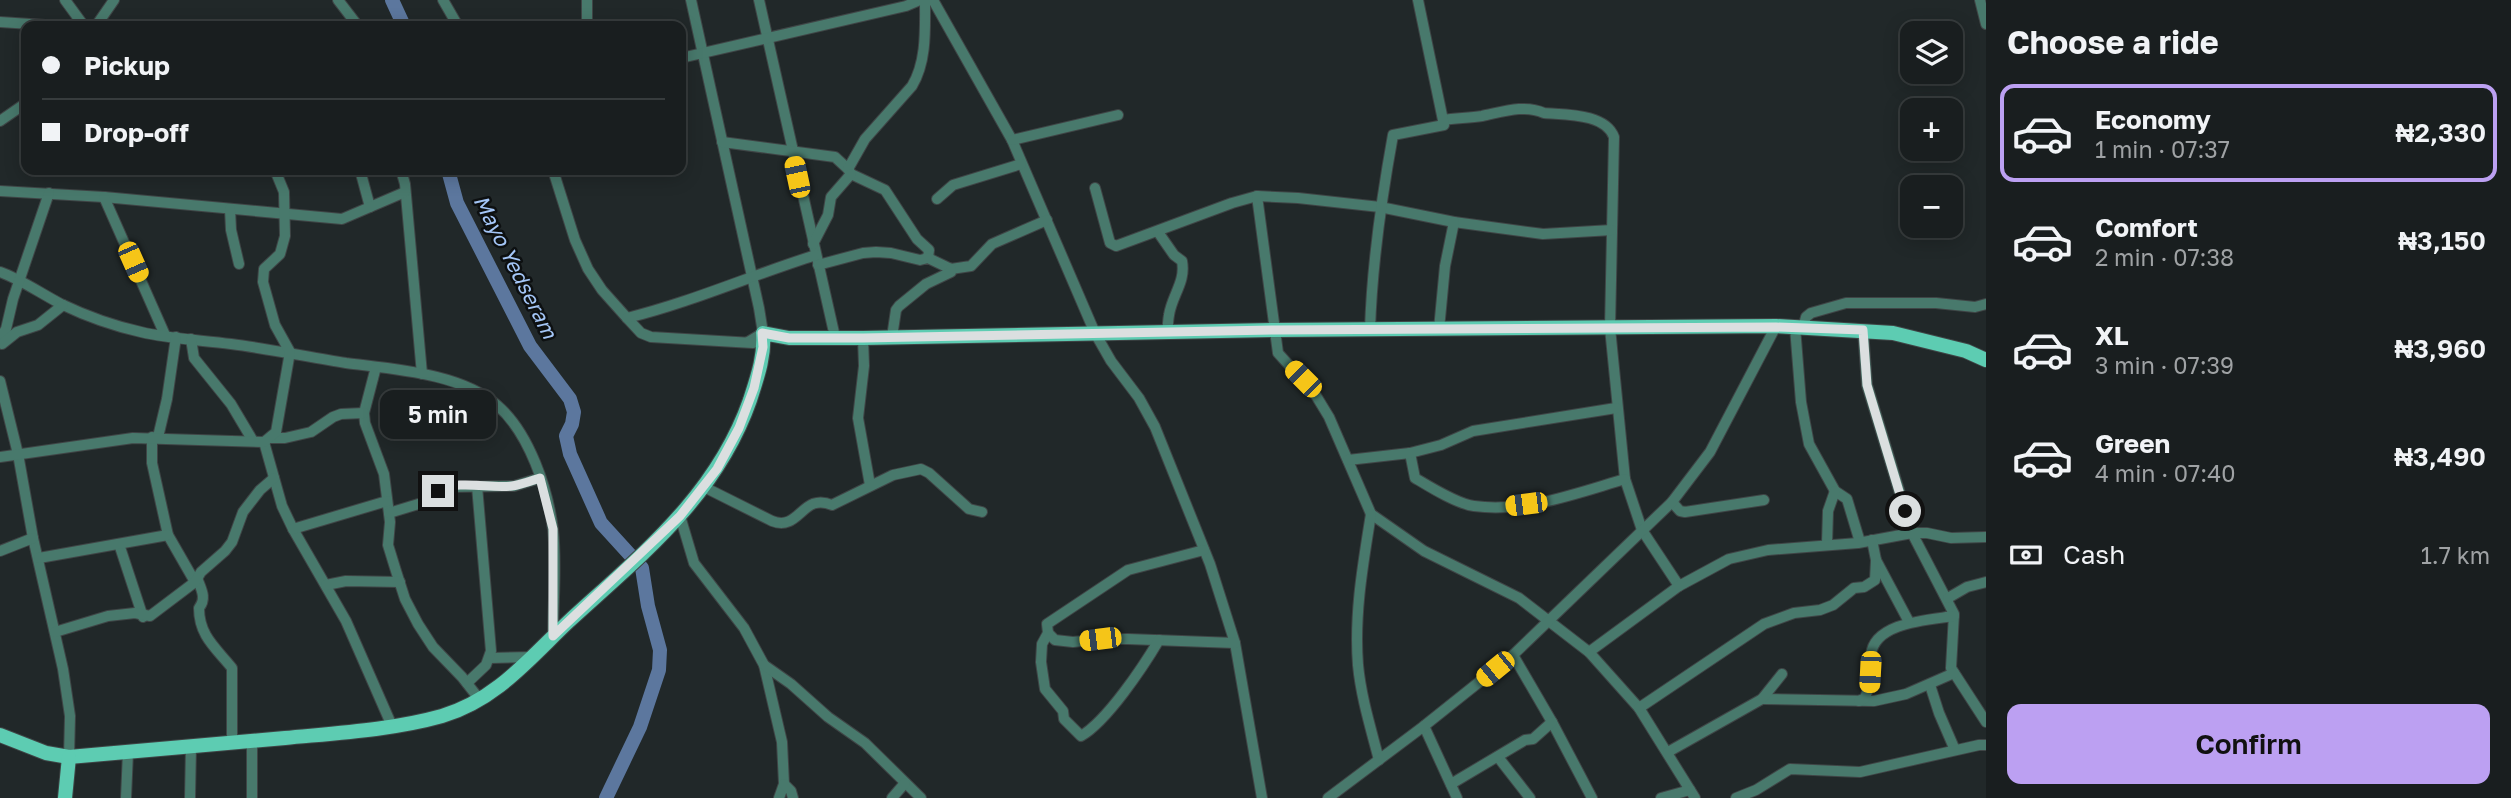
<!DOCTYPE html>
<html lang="en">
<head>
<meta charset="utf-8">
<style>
  body { margin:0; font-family:"Golos Text",sans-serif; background:#222728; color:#f1f3f6; height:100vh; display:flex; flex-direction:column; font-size:26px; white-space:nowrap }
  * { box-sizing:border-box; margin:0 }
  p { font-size:23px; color:#9fa2a4 }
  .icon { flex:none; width:38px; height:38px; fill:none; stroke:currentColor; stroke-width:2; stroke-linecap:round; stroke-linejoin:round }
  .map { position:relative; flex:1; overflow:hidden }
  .panel { display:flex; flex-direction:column; background:#191e1f; width:525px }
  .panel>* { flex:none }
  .top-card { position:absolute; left:21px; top:21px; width:665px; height:154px; border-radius:14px; box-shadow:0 4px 18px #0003,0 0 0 2px #373c3d; display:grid; align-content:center; height:154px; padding:0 21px; background:#191e1f }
  .controls { position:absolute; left:1900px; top:21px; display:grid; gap:14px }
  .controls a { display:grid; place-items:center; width:63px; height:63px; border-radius:14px; background:#191e1f; box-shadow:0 4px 18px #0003,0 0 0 2px #373c3d; font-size:35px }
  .end { position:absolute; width:32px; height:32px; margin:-16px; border:9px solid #dbdfe0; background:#111; box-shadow:0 0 0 4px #111 }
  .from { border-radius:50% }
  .bubble { position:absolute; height:49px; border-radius:14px; background:#191e1f; box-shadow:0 4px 18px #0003,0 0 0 2px #373c3d; font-size:23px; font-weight:600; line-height:49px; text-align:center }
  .car { position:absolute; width:21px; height:42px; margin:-21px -10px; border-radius:9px; box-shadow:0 0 5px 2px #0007; background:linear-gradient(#f5c518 24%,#345 0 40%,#f5c518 0 76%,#345 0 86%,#f5c518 0) }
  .top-card b { display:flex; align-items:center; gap:24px; height:66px; font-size:26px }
  .top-card b+b { border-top:2px solid #373c3d }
  .top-card i { width:18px; height:18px; background:#f1f3f6 }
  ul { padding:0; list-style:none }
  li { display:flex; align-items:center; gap:21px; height:98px; margin:0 14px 10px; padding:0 7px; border:4px solid transparent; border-radius:14px }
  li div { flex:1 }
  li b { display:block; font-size:26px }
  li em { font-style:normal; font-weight:600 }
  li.current { border-color:#bca0f2 }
  li>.icon { width:63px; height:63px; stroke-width:1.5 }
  h2 { padding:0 21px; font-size:32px; line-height:84px }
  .pay { display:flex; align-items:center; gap:18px; height:77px; padding:0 21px; font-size:26px }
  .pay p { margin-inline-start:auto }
  .button { display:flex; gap:14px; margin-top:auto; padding:14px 21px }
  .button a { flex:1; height:80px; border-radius:14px; background:#bca0f2; color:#111; font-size:28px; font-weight:600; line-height:80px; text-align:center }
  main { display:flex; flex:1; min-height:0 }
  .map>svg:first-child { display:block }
</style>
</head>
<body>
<main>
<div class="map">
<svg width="1986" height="798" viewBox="0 0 1986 798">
  <rect width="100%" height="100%" fill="#212829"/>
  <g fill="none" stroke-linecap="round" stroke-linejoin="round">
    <!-- river -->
    <g stroke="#5c779e" stroke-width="14">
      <polyline points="392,0 404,26"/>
      <polyline points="448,170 457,203 530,346 570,399 574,412 572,424 566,436 570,454 601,523 642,568 648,606 660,650 659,670 640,727 606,798"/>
    </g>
    <!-- minor casing -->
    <g stroke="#3f4546" stroke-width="12">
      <g id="minor">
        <polyline points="65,0 84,26"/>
        <polyline points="338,0 358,26"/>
        <polyline points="443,0 458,26"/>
        <polyline points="691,0 759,308 763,333 748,342"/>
        <polyline points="759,0 835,337"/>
        <polyline points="933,0 1012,140 1095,333 1111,361 1139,398 1155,427 1210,564 1235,643 1262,798"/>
        <polyline points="1980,0 1986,24"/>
        <polyline points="0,22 60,26"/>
        <polyline points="96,26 114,0"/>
        <polyline points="587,26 587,0"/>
        <polyline points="681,58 906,6 920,0"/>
        <path d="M1443,120C1456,118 1470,118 1482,116C1502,112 1525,104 1544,113C1565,115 1605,113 1614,137L1610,328L1625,479L1642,530L1679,586"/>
        <polyline points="0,121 26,103"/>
        <polyline points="1012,140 1118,115"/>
        <polyline points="722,142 835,157 848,169 851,174 885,190 917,239 929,250 928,258"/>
        <path d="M848,169L865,139L912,86C927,61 925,29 925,0"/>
        <polyline points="360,170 370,207"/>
        <polyline points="401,170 405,184 422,374"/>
        <polyline points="553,170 575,240 588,269 602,290 627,318 641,333 651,337 753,343"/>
        <polyline points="1095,188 1110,243 1116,246 1232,203 1257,196 1298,198 1380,207 1454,222 1543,234 1612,230"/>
        <polyline points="0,191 104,197 342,219 405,192"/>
        <polyline points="1257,196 1278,353 1315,394 1329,417 1371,514 1424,551 1519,598 1589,652 1639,708 1695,798"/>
        <polyline points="104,197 165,335"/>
        <polyline points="937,199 953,185 1021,164"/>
        <polyline points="230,209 231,230 239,264"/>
        <path d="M1158,232L1174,255L1182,261C1186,282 1172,295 1169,315C1168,320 1168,326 1167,332"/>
        <polyline points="813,244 828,215 831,197 851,174"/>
        <polyline points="818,265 863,253 876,252 891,253 920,260 928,258 951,269 971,266 992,244 1047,220"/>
        <path d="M0,272C22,280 40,293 61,304C86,316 114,326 141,332C170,339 201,340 231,344C270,349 308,357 346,363C392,369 462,373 498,406C529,433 548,489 553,530C557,565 553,601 553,636"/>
        <path d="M627,318C692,302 752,275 816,255"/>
        <polyline points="1795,327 1801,402 1809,444 1835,491 1847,499 1860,542"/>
        <polyline points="1803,328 1806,317 1811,313 1846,303 1936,303 1975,307 1986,304"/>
        <polyline points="1439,329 1445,266 1454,222"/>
        <path d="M1370,330C1372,263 1381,201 1393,135L1444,125L1418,0"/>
        <polyline points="1863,330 1867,385 1912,533 1954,614 1951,668 1986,722"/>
        <polyline points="892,337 896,310 899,306 926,284 951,272 951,269"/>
        <polyline points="0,338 6,329 13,299 49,193"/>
        <polyline points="863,338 864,366 858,418 870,485"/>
        <polyline points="191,339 194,358 231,404 253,441"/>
        <polyline points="2,344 17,332 38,325 63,305"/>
        <polyline points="376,367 364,413 365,423 384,474 390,522 388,545 396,571 405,599 418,624 433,647 462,677 480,700"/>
        <polyline points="0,381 18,454 33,538 63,669 70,716 69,757"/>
        <polyline points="152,437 152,463 168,535 195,582"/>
        <polyline points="158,437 167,399 176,337"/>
        <polyline points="271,438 285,438 311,432 333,417 341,414 364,413"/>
        <polyline points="264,442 282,506 293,529 346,621 392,726"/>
        <path d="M1410,453L1415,478C1430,487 1457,504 1474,506C1525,513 1577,493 1625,479"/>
        <polyline points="0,457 133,438 264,442 276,432 290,352 275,325 263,282 264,269 280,254 285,236 284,192 275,170"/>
        <polyline points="1348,460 1410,453 1441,445 1473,431 1616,408"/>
        <path d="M704,487L772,521C800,532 802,492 832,505L893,475L921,469L929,473L969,509L982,512"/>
        <polyline points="1672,502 1680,511 1685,512 1764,500"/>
        <polyline points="389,513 425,502 446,487 514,486 540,478"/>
        <path d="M1371,514C1363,564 1354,614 1358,665C1361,697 1371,729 1379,760"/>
        <polyline points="680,516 694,563 744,628 764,665 782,742 784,784 779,798"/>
        <polyline points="293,529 387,501"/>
        <polyline points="119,544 143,617"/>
        <polyline points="1827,544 1828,511 1835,491"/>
        <polyline points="0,551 33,538"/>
        <polyline points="39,558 168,535"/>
        <polyline points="1876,560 1909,622"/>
        <path d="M197,578C201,589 207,598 199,608C199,636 216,648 232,668V742"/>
        <polyline points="326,585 346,581 400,582"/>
        <polyline points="1948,598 1967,587 1986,582"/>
        <polyline points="55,632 108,616 135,613 150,616 195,582 201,572 225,551 232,542 243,512 260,490 274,478"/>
        <polyline points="1048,633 1055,640 1073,642 1100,639 1128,639 1235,643"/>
        <path d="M1159,640C1143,667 1107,721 1081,736L1064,719L1063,711L1045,689L1041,662L1042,644L1048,633L1047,624L1128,570L1204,550"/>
        <polyline points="1589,652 1679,586 1729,559 1768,550 1858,543 1912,533 1927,533 1951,538 1986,537"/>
        <polyline points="1513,655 1552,722 1592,798"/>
        <polyline points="490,658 532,657"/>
        <polyline points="764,665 791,684 828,717 865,743 921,798"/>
        <polyline points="467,683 486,665 491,651 477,486"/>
        <polyline points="1930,685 1939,713 1955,750"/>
        <polyline points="1762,699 1874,701 1906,694 1954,673"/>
        <path d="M1859,701L1865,698C1871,684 1869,669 1871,655C1874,622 1929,620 1954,616"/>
        <polyline points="1639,708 1764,624 1794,613 1820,610 1833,605 1854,588 1864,587 1875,580 1876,560 1872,540"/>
        <polyline points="1424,726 1457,798"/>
        <polyline points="1668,752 1762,699 1782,674"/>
        <polyline points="1498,757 1530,798"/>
        <polyline points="784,784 791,791 793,798"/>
        <polyline points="1451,784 1525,740 1533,739 1552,722"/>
        <polyline points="126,798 128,752"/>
        <polyline points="190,798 191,746"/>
        <polyline points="252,798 252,741"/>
        <polyline points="892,798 905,783"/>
        <polyline points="1328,798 1424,726 1513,655 1672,502 1710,452 1776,326"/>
        <polyline points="1661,798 1690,790"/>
        <polyline points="1736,798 1756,790 1790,769 1860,772 1979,745 1986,745"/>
      </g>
    </g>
    <!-- major casing -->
    <g stroke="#3f4546" stroke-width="16">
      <g id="major">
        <path d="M0,735L46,753L69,757C141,751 213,744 285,738C337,733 392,730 442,716C496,700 529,659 568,622C641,555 716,497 750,400C757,378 765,356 763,333L789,338H863L1274,330L1776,326L1893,333L1966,351L1986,360"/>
        <polyline points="65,798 69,757"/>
      </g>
    </g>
    <!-- minor -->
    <use href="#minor" stroke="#48796c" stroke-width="10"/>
    <!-- major -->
    <use href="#major" stroke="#5dccb2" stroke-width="14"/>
  </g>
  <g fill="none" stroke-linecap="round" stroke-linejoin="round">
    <!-- route -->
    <path stroke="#dbdfe0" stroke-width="9" d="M438,491C458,479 490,489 512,486C521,485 531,481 540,478L553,529V636L680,516L717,469L739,428L754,388L763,347L762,333L789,338H863L1274,330L1776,327L1863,330L1867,385L1905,511"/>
  </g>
  <g text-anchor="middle" stroke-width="5" stroke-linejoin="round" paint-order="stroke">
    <!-- water labels -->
    <g font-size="21" font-style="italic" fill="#a4c6f7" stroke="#0d1011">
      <text transform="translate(515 267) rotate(63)" y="7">Mayo Yedseram</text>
    </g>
  </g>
</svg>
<div class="controls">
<a><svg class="icon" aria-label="layers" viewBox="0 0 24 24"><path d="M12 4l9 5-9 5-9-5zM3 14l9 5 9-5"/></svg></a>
<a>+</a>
<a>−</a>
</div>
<i class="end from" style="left:1905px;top:511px"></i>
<i class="end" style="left:438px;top:491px"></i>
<div class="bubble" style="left:380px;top:390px;width:116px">5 min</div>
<i class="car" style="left:797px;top:177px;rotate:348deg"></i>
<i class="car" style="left:133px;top:262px;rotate:156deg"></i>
<i class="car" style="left:1303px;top:379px;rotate:315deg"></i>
<i class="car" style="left:1526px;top:504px;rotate:263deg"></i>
<i class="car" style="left:1100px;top:639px;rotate:263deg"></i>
<i class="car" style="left:1495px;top:669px;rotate:231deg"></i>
<i class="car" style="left:1870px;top:672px;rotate:183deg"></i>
<div class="top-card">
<b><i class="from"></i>Pickup</b>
<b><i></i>Drop-off</b>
</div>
</div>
<section class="panel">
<h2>Choose a ride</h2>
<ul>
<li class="current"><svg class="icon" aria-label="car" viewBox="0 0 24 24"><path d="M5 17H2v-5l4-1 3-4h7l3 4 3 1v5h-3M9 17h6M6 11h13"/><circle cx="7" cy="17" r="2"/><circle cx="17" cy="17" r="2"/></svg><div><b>Economy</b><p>1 min · 07:37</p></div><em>₦2,330</em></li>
<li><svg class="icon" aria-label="car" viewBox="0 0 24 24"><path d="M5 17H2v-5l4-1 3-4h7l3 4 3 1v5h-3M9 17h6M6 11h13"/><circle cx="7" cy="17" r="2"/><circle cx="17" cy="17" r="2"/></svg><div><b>Comfort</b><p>2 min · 07:38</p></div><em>₦3,150</em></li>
<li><svg class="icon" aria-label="car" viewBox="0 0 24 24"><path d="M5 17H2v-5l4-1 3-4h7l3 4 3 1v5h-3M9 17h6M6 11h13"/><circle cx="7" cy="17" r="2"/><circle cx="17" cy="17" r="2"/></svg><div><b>XL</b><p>3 min · 07:39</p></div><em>₦3,960</em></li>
<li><svg class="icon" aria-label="car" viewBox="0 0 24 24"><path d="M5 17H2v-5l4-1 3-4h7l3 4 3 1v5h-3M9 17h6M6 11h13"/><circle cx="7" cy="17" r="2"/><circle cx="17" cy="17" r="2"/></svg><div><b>Green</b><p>4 min · 07:40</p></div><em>₦3,490</em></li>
</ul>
<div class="pay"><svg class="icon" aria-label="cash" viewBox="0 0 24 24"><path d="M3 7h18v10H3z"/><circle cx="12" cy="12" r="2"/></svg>Cash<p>1.7 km</p></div>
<div class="button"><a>Confirm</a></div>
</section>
</main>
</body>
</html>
